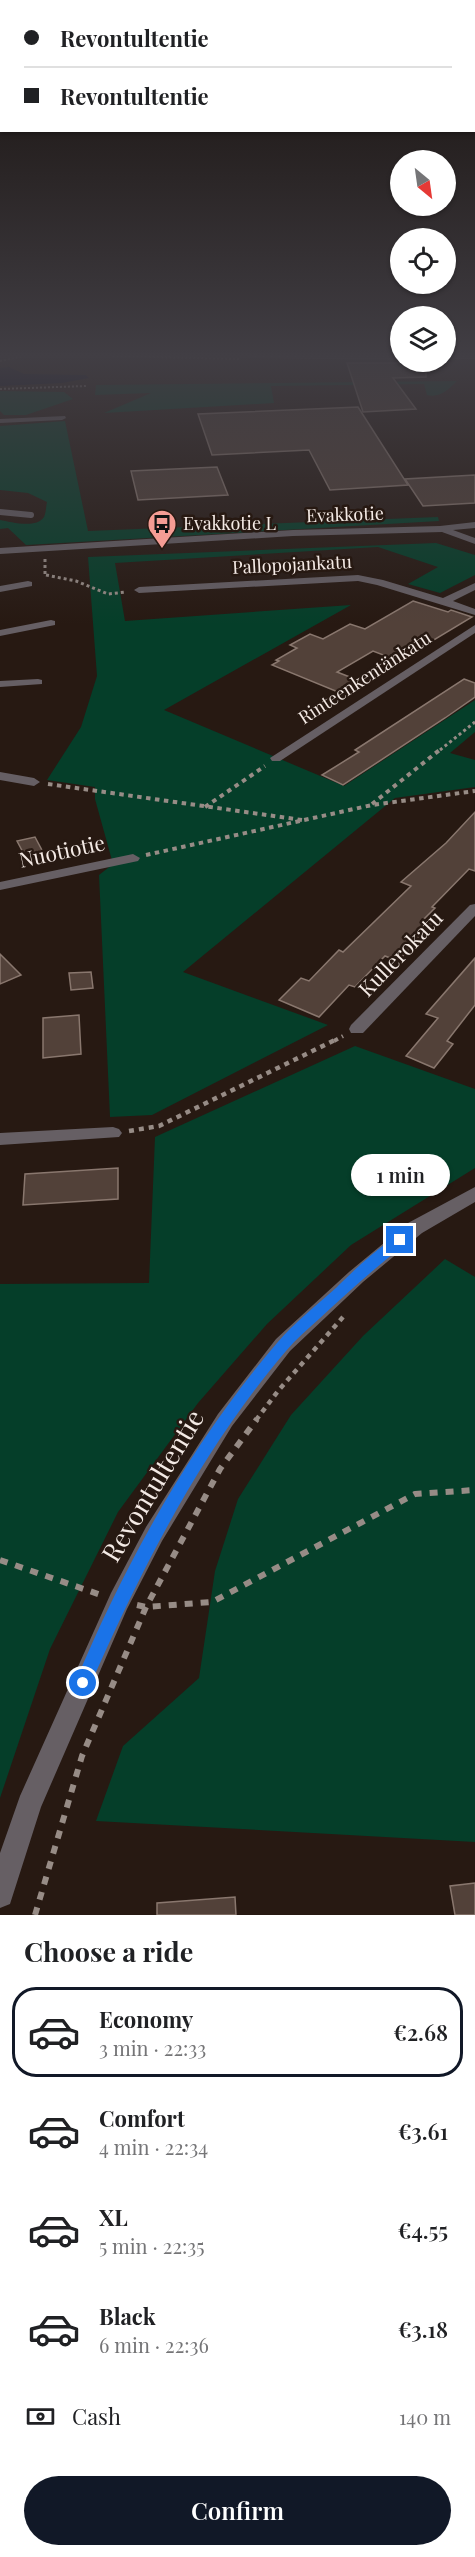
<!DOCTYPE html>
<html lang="en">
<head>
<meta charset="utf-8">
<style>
  body { margin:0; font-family:"Playfair Display",serif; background:#f2f2f2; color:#202124; height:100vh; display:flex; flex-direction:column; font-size:22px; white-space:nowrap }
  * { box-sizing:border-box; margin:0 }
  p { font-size:20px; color:#757577 }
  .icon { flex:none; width:33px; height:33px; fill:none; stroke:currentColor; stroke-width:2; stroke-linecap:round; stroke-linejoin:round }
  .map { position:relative; height:1915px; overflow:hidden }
  .side { display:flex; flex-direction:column; background:#fff; flex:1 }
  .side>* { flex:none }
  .top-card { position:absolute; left:0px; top:0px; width:476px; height:132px; box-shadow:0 2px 4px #0004; display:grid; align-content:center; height:132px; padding:0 24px; background:#fff }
  .needle { width:39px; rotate:151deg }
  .controls { position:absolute; left:390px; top:150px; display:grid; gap:12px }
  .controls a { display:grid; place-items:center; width:66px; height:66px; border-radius:50%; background:#fff; box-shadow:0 2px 4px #0004; font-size:30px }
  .end { position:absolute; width:27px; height:27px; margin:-14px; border:8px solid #1a73e8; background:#fff; box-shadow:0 0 0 3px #fff }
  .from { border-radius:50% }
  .bubble { position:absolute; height:42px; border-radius:21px; background:#fff; box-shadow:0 2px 4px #0004; font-size:20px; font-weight:600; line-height:42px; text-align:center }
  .top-card b { display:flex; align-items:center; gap:21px; height:57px; font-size:22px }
  .top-card b+b { border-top:2px solid #e0e0e0 }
  .top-card i { width:15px; height:15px; background:#202124 }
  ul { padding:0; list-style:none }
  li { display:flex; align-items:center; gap:18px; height:90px; margin:0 12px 9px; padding:0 12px; border:3px solid transparent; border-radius:24px }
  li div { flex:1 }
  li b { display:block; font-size:22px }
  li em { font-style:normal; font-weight:600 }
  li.active { border-color:#111827 }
  li>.icon { width:54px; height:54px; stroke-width:1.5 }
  h2 { padding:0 24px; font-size:27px; line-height:72px }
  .pay { display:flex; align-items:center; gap:15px; height:66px; padding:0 24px; font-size:22px }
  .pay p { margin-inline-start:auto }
  .button { display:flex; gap:12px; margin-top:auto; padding:12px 24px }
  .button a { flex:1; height:69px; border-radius:36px; background:#111827; color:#fff; font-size:24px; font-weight:600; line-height:69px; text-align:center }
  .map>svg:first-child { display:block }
</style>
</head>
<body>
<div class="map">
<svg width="475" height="1915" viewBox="0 0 475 1915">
  <rect width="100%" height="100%" fill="#271912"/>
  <!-- green -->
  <g fill="#053e29">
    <path d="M457,381C448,390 440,398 427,395L424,384L271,386L274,403L104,413L151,393L95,395L96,385Z"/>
    <polygon points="0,391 64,392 73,399 26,415 4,415 0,411"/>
    <path d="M65,421L88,531L438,517L439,521L26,545L8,528L0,529V520C11,522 36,529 44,517C46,513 46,506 47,502L28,493L0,490V426Z"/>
    <polygon points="436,543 475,555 475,575 440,593 408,584 438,567 378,547 115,563 125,621 351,605 164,710 344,786 475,700 475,732 450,753 475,760 475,787 395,798 183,972 328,1025 152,1115 110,1117 99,875 113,864 95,799 95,787 47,780 81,727 97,676 88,557"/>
    <polygon points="355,1046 475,1089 475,1168 351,1245 267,1324 198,1403 118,1512 50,1649 0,1798 0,1284 149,1283 155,1137"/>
    <polygon points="445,1259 475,1277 475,1842 96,1821 123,1746 199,1678 215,1571 238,1499 291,1415 363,1336"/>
  </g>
  <!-- water -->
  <polygon fill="#000524" points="9,367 24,374 86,375 89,378 62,383 0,386 0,368"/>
  <!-- building -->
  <g fill="#524139" stroke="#89776e" stroke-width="1.5">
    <polygon points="347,363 426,363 426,377 393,378 416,409 363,412"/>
    <polygon points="358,407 408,485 330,490 309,450 212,455 198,414"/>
    <polygon points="217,467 228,495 138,500 131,471"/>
    <polygon points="475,475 475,503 423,506 405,479"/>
    <polygon points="413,601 448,612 451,610 472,617 399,661 373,651 337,672 363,682 345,692 338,692 272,665 279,661 276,660 297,648 290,645 310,634 323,639 350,624 365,629"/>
    <polygon points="464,679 475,683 475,697 445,718 343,785 322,775 359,752 355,750"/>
    <polygon points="475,812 475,871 469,869 432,907 435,908 423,920 433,924 398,961 385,956 355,987 349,985 319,1017 279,1000 301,978 309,981 339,950 343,952 411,886 401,882 446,843"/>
    <polygon points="35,837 44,854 26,858 17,841"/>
    <polygon points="0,954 21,975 0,984"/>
    <polygon points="475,958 475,1005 447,1041 453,1044 434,1068 406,1056 438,1018 426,1014"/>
    <polygon points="91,972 93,988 71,990 69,973"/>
    <polygon points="79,1015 81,1054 43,1058 43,1018"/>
    <polygon points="118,1168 118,1199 23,1205 25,1174"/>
    <polygon points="475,1883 475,1915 455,1915 450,1886"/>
    <polygon points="235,1897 236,1915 157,1915 157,1903"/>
  </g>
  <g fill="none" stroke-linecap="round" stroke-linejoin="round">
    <!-- path-far4 -->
    <g stroke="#978c86" stroke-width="2" stroke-dasharray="2 2" stroke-linecap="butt">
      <polyline points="113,356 241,359"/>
      <polyline points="0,361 24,356"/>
      <polyline points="0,389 86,386"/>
    </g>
    <!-- path-far3 -->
    <g stroke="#978c86" stroke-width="3" stroke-dasharray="3 3" stroke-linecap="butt">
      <polyline points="45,559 45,575"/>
      <polyline points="46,575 76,581 108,594 126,592"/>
      <polyline points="440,750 475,722"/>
    </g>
    <!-- path-far2 -->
    <g stroke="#978c86" stroke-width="4" stroke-dasharray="4.5 4.5" stroke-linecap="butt">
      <polyline points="48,784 302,820"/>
      <polyline points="372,804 442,748"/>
      <polyline points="205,807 265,766"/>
      <polyline points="146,855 372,805 475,791"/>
      <polyline points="334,1041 343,1036"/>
    </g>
    <!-- path-far1 -->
    <g stroke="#978c86" stroke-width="4.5" stroke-dasharray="5 5" stroke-linecap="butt">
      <polyline points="129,1131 159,1126 337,1039"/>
      <polyline points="256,1420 278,1391 343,1317"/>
    </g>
    <!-- path -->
    <g stroke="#978c86" stroke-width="6" stroke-dasharray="8 8" stroke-linecap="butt">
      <polyline points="0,1560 101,1595"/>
      <polyline points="137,1605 146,1607 212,1602 415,1494 475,1490"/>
      <polyline points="35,1915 82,1756 146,1607 220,1469 257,1419"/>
    </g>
    <!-- service -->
    <polyline stroke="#665f64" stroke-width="6" points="0,512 31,515"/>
    <!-- minor -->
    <g fill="#665f64" fill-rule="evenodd">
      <polygon points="249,356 400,356 400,360 252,358"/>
      <rect x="446" y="356" width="29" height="3"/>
      <polygon points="65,416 66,418 62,420 0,423 0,419"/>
      <polygon points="358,575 383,580 443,598 475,583 475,590 453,601 475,609 475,615 377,585 358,581 139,593 134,590 139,587"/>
      <polygon points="28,581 32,582 32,586 0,592 0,586"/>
      <polygon points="51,620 55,621 55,625 0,636 0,630"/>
      <polygon points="475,625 475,633 280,761 272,761 270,758"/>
      <polygon points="38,679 42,680 42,684 0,687 0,681"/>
      <polygon points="0,772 34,778 40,782 34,786 0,780"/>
      <polygon points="133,854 140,858 138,861 0,890 0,882"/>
      <polygon points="475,904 475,916 363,1033 351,1033 349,1029 351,1025 470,905"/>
      <polygon points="113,1127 119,1129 122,1133 119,1137 0,1145 0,1133"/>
    </g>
    <!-- tertiary -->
    <g fill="#665f64" fill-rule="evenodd">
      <polygon points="475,522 475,528 453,530 475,538 475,544 442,532 293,536 0,554 0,548 293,530 440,526"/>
      <polygon points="475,1187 475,1202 422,1233 363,1282 290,1351 232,1426 162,1541 127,1609 41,1807 10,1904 0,1908 0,1853 20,1796 111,1593 146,1527 218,1414 276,1339 349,1272 408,1223"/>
    </g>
  </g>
  <!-- sky -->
  <linearGradient id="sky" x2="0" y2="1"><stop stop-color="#150e0a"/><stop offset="0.57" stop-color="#413e44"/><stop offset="1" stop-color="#413e44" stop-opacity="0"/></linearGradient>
  <rect width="475" height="624" fill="url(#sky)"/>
  <!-- route -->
  <path fill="#1a73e8" d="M400,1236L406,1240L405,1244C375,1268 347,1293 319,1319C308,1329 296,1339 286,1351C201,1451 141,1569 89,1688L83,1690L77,1688L75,1683C125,1563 192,1442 277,1343C294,1323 317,1305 337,1287C350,1274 384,1241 400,1236Z"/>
  <!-- icons -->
  <defs>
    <g id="bus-pin" transform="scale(1.5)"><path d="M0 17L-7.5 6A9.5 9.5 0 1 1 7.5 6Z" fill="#f59c94" stroke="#271912"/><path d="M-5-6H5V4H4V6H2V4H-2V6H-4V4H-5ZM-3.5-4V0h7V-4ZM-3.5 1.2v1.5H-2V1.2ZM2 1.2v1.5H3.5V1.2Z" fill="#111"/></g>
  </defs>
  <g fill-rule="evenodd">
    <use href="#bus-pin" x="162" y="524"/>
  </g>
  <g text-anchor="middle" stroke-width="5" stroke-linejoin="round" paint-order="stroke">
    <!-- far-street labels -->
    <g font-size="18" fill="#f4eae5" stroke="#271912">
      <text transform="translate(345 515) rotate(-2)" y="6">Evakkotie</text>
      <text transform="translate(292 565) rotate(-3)" y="6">Pallopojankatu</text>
      <text transform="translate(365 678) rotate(-33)" y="6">Rinteenkentänkatu</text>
    </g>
    <!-- far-poi labels -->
    <g font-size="18" fill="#f4eae5" stroke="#271912" text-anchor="start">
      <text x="183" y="530">Evakkotie L</text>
    </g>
    <!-- street labels -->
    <g font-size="21" fill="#f4eae5" stroke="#271912">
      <text transform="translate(62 852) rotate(-12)" y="7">Nuotiotie</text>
      <text transform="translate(401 954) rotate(-46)" y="7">Kullerokatu</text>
    </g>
    <!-- near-street labels -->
    <g font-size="26" fill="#f4eae5" stroke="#271912">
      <text transform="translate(153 1486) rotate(-59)" y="9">Revontultentie</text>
    </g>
  </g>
</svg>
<div class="controls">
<a><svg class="needle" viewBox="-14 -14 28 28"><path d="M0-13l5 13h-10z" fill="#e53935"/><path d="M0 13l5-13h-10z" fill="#757577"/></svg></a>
<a><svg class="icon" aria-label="locate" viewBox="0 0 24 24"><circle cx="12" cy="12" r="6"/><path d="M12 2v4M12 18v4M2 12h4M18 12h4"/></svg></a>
<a><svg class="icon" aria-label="layers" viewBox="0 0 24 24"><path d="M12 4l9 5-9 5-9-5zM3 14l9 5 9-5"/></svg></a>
</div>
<i class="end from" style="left:83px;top:1683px"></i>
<i class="end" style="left:400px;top:1240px"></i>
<div class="bubble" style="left:351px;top:1154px;width:99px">1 min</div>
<div class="top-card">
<b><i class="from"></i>Revontultentie</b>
<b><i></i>Revontultentie</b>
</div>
</div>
<section class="side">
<h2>Choose a ride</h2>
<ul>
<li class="active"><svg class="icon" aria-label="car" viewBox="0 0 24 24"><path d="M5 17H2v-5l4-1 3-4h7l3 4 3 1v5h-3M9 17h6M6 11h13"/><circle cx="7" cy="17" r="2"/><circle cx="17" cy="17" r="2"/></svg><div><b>Economy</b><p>3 min · 22:33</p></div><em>€2.68</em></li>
<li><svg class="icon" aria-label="car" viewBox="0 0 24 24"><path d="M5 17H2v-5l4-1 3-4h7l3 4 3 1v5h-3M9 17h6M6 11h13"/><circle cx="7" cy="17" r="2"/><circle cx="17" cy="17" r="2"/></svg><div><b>Comfort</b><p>4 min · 22:34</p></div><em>€3.61</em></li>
<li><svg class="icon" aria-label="car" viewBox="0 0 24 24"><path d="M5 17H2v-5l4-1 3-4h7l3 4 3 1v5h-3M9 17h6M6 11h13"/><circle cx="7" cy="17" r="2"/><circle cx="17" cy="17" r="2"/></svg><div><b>XL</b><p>5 min · 22:35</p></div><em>€4.55</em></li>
<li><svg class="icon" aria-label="car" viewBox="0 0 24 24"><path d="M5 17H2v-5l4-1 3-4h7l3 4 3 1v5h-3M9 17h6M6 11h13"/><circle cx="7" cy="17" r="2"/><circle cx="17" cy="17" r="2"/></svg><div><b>Black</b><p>6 min · 22:36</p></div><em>€3.18</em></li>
</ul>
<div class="pay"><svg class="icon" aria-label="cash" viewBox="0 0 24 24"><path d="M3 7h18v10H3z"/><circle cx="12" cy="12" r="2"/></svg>Cash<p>140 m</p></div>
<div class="button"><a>Confirm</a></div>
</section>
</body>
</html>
